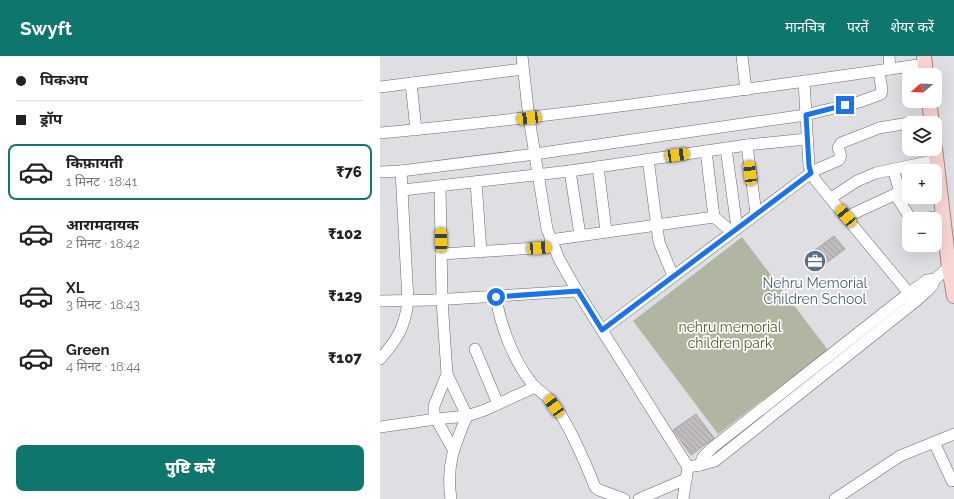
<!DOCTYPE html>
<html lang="hi">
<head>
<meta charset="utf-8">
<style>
  body { margin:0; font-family:Raleway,"Noto Sans Devanagari",sans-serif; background:#f6f6f6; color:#222; height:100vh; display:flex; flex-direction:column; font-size:15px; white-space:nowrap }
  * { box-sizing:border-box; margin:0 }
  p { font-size:13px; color:#767676 }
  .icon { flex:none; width:22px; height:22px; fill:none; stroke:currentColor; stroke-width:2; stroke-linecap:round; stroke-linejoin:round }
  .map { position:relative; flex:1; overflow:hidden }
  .panel { display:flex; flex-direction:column; background:#fff; width:380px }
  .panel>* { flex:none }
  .banner { display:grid; align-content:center; height:88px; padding:0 16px; background:#fff }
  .needle { width:26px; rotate:251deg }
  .tools { position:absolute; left:522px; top:12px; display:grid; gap:8px }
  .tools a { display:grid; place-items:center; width:40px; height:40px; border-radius:8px; background:#fff; box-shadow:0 4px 16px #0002; font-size:20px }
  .end { position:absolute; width:18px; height:18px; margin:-9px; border:5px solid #1a73e8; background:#fff; box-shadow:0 0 0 2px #fff }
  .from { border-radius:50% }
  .car { position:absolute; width:12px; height:24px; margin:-12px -6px; border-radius:5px; box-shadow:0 0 3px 1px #0007; background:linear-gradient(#f5c518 24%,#345 0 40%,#f5c518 0 76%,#345 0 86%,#f5c518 0) }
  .banner b { display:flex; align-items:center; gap:14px; height:38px; font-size:15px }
  .banner b+b { border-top:1px solid #e0e0e0 }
  .banner i { width:10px; height:10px; background:#222 }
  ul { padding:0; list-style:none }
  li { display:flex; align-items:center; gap:12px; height:56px; margin:0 8px 6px; padding:0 8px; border:2px solid transparent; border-radius:8px }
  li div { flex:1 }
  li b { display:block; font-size:15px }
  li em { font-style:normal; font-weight:800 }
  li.selected { border-color:#0f766e }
  li>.icon { width:36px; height:36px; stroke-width:1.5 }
  .button { display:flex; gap:8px; margin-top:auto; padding:8px 16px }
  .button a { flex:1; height:46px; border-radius:8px; background:#0f766e; color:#fff; font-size:16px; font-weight:800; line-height:46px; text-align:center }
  header { display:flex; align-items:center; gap:24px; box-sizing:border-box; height:56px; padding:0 20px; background:#0f766e; color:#fff }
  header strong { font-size:19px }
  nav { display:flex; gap:22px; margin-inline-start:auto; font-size:14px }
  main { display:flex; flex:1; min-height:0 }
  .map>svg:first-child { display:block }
</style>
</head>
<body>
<header>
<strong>Swyft</strong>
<nav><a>मानचित्र</a><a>परतें</a><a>शेयर करें</a></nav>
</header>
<main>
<section class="panel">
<div class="banner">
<b><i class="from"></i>पिकअप</b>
<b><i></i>ड्रॉप</b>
</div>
<ul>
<li class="selected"><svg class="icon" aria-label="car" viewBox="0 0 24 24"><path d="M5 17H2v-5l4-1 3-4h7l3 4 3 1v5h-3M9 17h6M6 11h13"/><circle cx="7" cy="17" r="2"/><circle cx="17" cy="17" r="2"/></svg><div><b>किफ़ायती</b><p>1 मिनट · 18:41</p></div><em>₹76</em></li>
<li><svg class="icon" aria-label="car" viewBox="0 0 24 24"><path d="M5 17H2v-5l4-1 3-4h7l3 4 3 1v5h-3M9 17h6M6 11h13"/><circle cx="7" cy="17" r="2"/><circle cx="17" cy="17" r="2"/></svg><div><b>आरामदायक</b><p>2 मिनट · 18:42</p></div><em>₹102</em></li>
<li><svg class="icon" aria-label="car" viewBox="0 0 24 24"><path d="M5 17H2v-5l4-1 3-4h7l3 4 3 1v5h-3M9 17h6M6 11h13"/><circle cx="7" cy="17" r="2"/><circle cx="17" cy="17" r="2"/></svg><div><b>XL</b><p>3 मिनट · 18:43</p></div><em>₹129</em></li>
<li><svg class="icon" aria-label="car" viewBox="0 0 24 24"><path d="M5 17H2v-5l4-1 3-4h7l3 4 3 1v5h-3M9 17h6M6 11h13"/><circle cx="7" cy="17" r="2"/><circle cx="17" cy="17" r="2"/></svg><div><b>Green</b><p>4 मिनट · 18:44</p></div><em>₹107</em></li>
</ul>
<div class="button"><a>पुष्टि करें</a></div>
</section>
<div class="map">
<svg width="574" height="443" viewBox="0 0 574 443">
  <defs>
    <pattern id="building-back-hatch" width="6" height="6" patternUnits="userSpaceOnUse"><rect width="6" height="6" fill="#c0bcbe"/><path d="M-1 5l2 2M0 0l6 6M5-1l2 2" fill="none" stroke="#a5a1a3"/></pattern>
  </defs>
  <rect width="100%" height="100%" fill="#dfdee2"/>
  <!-- green -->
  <polygon fill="#b1b6a2" points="362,181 448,294 338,378 253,265"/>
  <!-- building -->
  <g fill="url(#building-back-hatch)" stroke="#a5a2a3">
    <polygon points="454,180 465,193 434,216 424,202"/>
    <polygon points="316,358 334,382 311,399 293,374"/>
  </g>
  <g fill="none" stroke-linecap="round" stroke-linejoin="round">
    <!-- minor casing -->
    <g stroke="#6a696c" stroke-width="12">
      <g id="minor">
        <polyline points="142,0 149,62 167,173 179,203 196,233 308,411 303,443"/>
        <polyline points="362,0 366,34"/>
        <polyline points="509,0 510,13"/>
        <polyline points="31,27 36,74"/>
        <polyline points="0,31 143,13"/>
        <path d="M529,67L499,72L461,87L458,92C460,96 462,100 459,104L438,113L431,117L436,125L533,242"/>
        <polyline points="531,67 552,66"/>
        <path d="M0,77C182,60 364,34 545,8"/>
        <polyline points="367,89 376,158"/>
        <polyline points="346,92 357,172"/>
        <polyline points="326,95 334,161"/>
        <polyline points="268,103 279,186 293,220"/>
        <polyline points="218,111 226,175"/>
        <polyline points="190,115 200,179"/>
        <polyline points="0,116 21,115 155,98 425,59 479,46 501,38 502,35 499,15"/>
        <polyline points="96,126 101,196"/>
        <polyline points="60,130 62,244 67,318 54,350 54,357 56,363 73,393"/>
        <polyline points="23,134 190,115 367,89 427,83"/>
        <polyline points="515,138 531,163"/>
        <polyline points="451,142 477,125 496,117 557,104"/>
        <polyline points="466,161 518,137 519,133 513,113"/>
        <polyline points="541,163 563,160"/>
        <polyline points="170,184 334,161 352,176"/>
        <polyline points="61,198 173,191"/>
        <path d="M116,241C120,268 133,303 150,325C155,332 162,336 168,342C173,347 177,353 181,359C195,382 205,406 215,431L219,434L244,443"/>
        <polyline points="0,245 54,244 197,235"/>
        <polyline points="222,274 431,117 429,110 424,25"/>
        <polyline points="95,293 118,348"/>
        <path d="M0,303C17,284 25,271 28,245L21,115"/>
        <path d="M67,318L87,360C74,390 66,409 71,443"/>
        <polyline points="0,371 56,363 87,360 105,354 155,331"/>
        <polyline points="554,386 572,425"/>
        <polyline points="320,409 323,401 332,392 529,237 547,224 555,223"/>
        <polyline points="308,411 320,409 335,405 536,245 546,236 552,230 555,223 569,211"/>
        <polyline points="259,443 306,423"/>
        <polyline points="455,443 520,400 574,378"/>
      </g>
    </g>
    <!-- major casing -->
    <g stroke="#ab8482" stroke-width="16">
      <g id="major">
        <polyline points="544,0 546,19"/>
        <polyline points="549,45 552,67"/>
        <polyline points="555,92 569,211 574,240"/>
      </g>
    </g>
    <!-- minor -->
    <use href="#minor" stroke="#fff" stroke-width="11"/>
    <!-- major -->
    <use href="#major" stroke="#f9d5d3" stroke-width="14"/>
  </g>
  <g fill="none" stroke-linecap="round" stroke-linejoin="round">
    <!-- route -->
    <polyline stroke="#1a73e8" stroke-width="5" points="116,241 198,235 222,274 431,117 429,110 426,59 465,49"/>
  </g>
  <!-- icons -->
  <defs>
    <g id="office-disc" transform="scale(1.15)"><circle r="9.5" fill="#5c6f8a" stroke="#fff"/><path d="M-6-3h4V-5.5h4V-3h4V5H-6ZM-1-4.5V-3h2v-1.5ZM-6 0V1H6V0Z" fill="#fff"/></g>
  </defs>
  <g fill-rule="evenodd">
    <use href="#office-disc" x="435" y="205"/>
  </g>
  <g text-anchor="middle" stroke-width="3.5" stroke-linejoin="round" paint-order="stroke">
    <!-- service labels -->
    <g font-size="14" fill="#4e5e75" stroke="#fff">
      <text x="435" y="232">Nehru Memorial<tspan x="435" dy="16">Children School</tspan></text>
    </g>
    <!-- park labels -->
    <g font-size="14" fill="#525c28" stroke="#fff">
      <text x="350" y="276">nehru memorial<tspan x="350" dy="16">children park</tspan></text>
    </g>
  </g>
</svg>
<div class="tools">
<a><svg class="needle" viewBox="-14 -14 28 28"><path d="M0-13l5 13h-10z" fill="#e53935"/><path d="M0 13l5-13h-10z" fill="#767676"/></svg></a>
<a><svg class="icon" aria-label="layers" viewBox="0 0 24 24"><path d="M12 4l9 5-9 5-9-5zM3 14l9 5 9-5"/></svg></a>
<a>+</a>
<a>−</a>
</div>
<i class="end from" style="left:116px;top:241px"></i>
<i class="end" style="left:465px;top:49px"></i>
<i class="car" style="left:149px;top:62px;rotate:264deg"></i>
<i class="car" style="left:297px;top:99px;rotate:82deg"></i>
<i class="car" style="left:370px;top:117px;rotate:353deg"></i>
<i class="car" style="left:466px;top:160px;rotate:320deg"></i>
<i class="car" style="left:61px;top:184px;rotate:359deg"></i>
<i class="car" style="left:159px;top:192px;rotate:86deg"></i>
<i class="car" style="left:174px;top:350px;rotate:325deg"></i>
</div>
</main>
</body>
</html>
